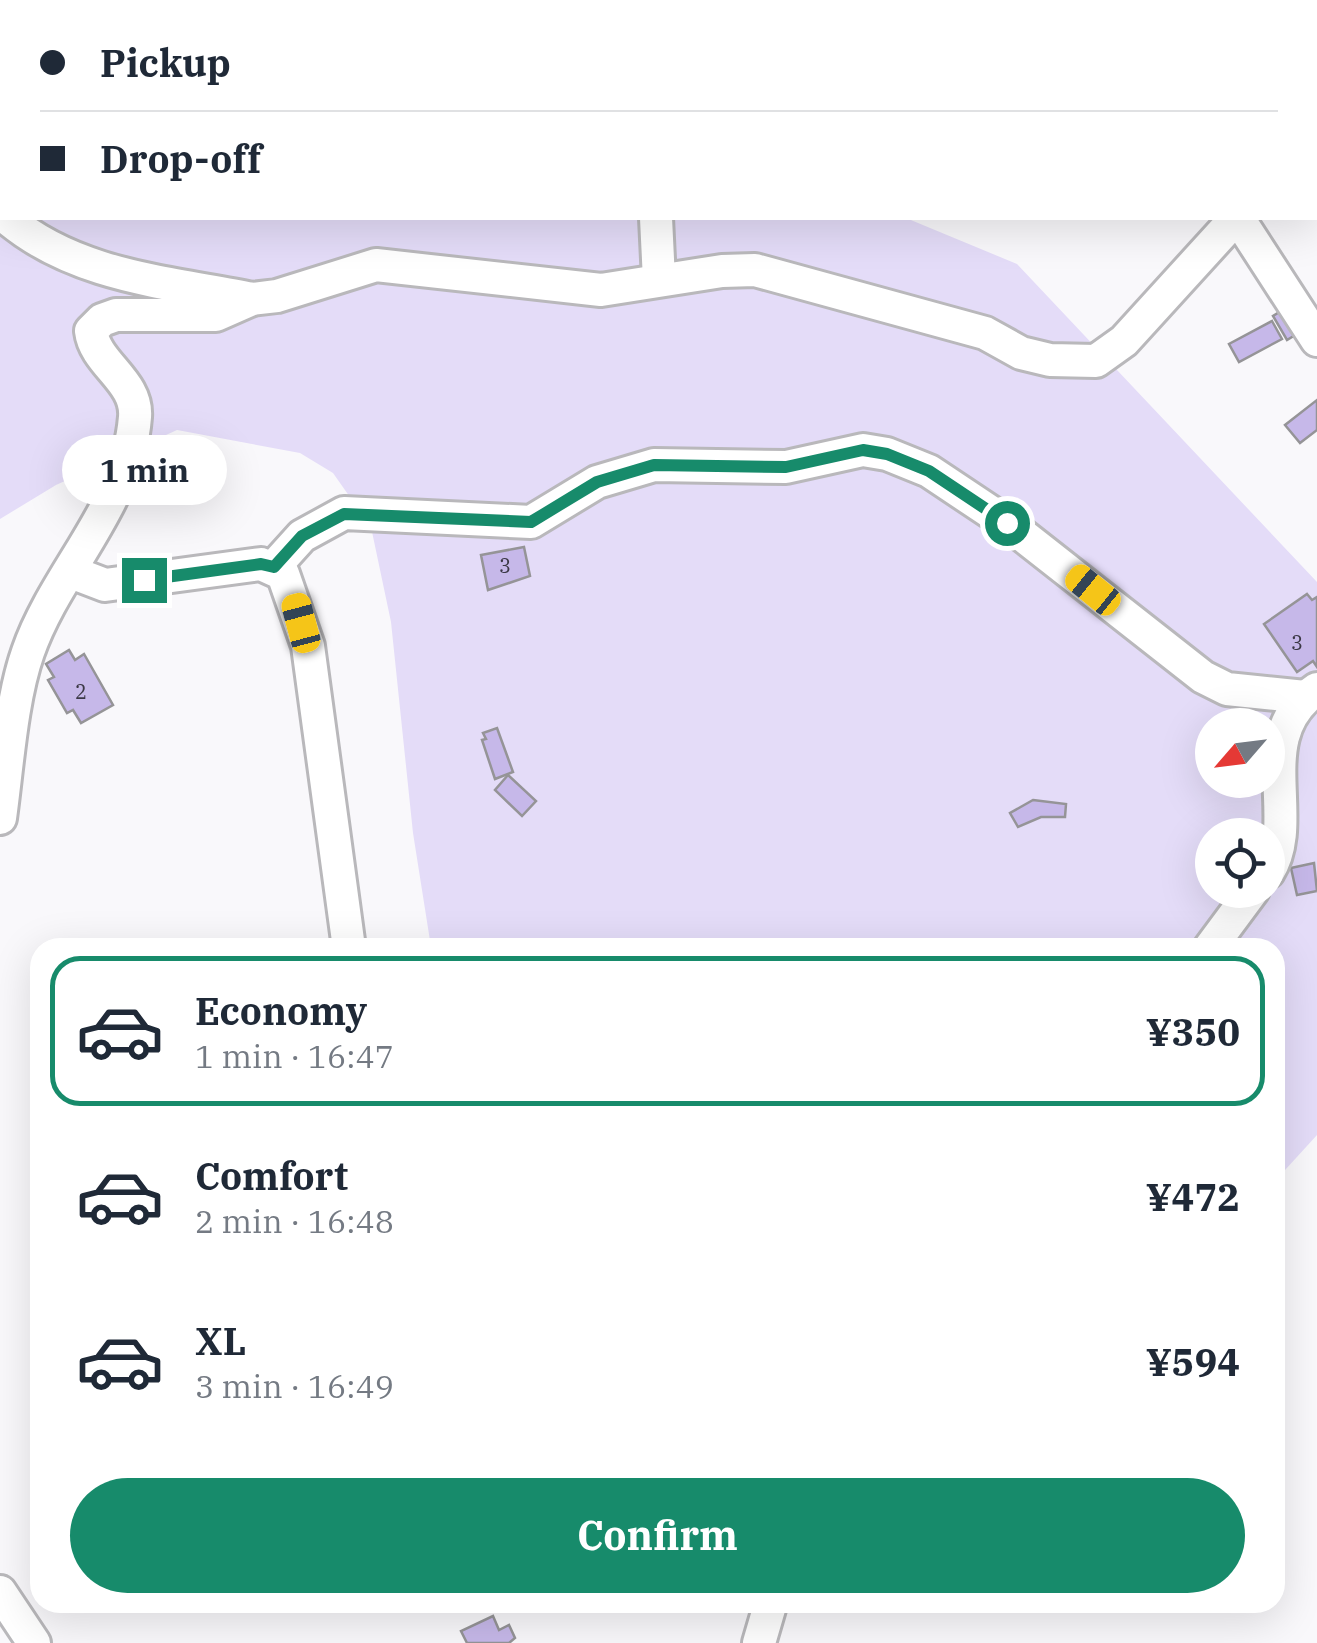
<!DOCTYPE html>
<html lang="en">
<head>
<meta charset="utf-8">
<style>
  body { margin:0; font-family:"IBM Plex Serif",serif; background:#f2f2f3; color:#1f2937; height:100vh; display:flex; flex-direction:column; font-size:38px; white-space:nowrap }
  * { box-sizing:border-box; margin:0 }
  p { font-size:32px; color:#747a83 }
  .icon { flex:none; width:55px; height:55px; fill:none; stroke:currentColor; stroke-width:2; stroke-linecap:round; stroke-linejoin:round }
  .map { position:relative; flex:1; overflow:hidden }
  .side { position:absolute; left:30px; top:938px; width:1255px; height:675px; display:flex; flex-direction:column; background:#fff; border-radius:30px; box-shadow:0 10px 40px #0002 }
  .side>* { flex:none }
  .top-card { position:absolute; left:0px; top:0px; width:1318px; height:220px; box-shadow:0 10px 40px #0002; display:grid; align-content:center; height:220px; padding:0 40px; background:#fff }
  .needle { width:65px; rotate:242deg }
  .buttons { position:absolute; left:1195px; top:708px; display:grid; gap:20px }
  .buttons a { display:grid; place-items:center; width:90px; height:90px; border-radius:50%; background:#fff; box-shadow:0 10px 40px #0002; font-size:50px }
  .end { position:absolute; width:45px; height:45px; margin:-22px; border:12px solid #178b6b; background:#fff; box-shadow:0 0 0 5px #fff }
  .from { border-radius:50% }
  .bubble { position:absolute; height:70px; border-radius:35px; background:#fff; box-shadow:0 10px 40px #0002; font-size:32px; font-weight:800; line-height:70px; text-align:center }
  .car { position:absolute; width:30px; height:60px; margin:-30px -15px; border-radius:12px; box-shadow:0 0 8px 2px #0007; background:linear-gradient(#f5c518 24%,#345 0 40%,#f5c518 0 76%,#345 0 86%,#f5c518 0) }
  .top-card b { display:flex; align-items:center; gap:35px; height:95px; font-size:38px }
  .top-card b+b { border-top:2px solid #e0e1e3 }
  .top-card i { width:25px; height:25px; background:#1f2937 }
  ul { padding:18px 0 0; list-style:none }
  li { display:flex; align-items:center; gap:30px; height:150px; margin:0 20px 15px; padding:0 20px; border:5px solid transparent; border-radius:30px }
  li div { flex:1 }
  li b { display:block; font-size:38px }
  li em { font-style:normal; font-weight:800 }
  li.selected { border-color:#178b6b }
  li>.icon { width:90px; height:90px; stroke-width:1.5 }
  .primary-button { display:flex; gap:20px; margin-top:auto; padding:20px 40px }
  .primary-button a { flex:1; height:115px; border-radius:60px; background:#178b6b; color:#fff; font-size:40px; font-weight:800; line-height:115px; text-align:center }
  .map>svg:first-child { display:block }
</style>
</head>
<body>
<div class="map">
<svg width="1317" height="1643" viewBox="0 0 1317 1643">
  <rect width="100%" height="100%" fill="#f9f8fb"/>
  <!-- green -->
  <path fill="#e4dcf8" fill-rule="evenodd" d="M0,183L2,218H906L1017,264L1317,582V1135L1275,1181V948L431,947L413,833L391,622L371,527L333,473L300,453L177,430L56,485L0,519ZM1212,725H1268V780H1212ZM1212,835H1268V890H1212Z"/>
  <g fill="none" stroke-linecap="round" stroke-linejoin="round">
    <!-- river -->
    <polyline stroke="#95d1ba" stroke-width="58" points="169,2 171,0"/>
  </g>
  <!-- building -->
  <g fill="#c6b8e9" stroke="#959497" stroke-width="2.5">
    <polygon points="1315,13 1317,13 1315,80"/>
    <polygon points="1317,93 1317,157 1315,157 1315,94"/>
    <polygon points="1286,308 1300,332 1287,340 1273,316"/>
    <polygon points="1272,321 1282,339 1239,362 1229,344"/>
    <polygon points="1317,400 1317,430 1300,443 1285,425"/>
    <polygon points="524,547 530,576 488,590 481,555"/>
    <polygon points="1307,594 1312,600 1317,597 1317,667 1313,661 1297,672 1264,624"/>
    <polygon points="69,650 75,660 84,654 113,705 81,723 73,710 67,713 48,680 54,677 46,664"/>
    <polygon points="497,728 513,772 495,779 482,740 486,739 483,733"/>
    <polygon points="508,775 536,801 522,816 495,790"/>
    <polygon points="1033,800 1066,804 1065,817 1041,817 1018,827 1010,813"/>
    <polygon points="1314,863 1317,891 1297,895 1291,868"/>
    <polygon points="493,1616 499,1630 509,1625 515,1638 509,1643 467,1643 461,1631"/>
  </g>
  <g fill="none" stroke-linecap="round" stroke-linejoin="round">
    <!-- minor casing -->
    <g stroke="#b9b8bb" stroke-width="38">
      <g id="minor">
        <polyline points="646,0 646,2"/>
        <polyline points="1315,177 1317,177"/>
        <path d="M7,218C75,276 167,282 252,299L277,296L376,265L601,290L722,271L755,270L985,333L1021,353L1050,360L1096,361L1124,341L1236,218"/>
        <polyline points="656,218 659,280"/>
        <polyline points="1238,218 1317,340"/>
        <polyline points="274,567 302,536 344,513 531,522 597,482 654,465 786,467 863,450 887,454 929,471 1007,523 1203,677 1227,689 1305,697"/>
        <polyline points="71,572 105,585 261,564 283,574 308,646 349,948"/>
        <path d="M0,818C7,768 11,700 28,652C56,571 128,507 135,417C138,381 95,364 91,331L102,320L116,315H216L252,299"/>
        <path d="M1268,872C1302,819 1248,736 1317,689"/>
        <polyline points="1210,948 1253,890"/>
        <polyline points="0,1592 34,1643"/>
        <polyline points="759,1643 771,1602"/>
      </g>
    </g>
    <!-- path -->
    <g stroke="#888789" stroke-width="6" stroke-dasharray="8 8" stroke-linecap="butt">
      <polyline points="128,2 130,0"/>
      <polyline points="202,2 205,0"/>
      <polyline points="0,175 2,172"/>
    </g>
    <!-- minor -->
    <use href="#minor" stroke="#fff" stroke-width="32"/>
  </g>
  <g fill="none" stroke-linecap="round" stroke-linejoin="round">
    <!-- route -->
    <polyline stroke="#178b6b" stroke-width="12" points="144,580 261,564 274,567 302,536 344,514 531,522 597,482 654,465 786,467 863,450 887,454 929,471 1007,523"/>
  </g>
  <g text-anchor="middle" stroke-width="10" stroke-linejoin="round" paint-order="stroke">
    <!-- number labels -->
    <g font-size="20" fill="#3b3845">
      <text x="505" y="573">3</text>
      <text x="1297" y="650">3</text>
      <text x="81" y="699">2</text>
    </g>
  </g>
</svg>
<div class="buttons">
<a><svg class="needle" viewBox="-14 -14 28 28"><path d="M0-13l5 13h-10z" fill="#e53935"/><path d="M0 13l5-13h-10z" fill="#747a83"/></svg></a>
<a><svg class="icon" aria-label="locate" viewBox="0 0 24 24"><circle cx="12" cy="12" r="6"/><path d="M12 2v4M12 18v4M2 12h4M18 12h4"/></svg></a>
</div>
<i class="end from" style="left:1007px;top:523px"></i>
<i class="end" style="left:144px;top:580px"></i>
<div class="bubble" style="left:62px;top:435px;width:165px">1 min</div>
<i class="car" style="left:1093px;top:590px;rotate:309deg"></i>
<i class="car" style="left:301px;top:623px;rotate:345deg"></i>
<div class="top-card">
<b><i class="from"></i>Pickup</b>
<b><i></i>Drop-off</b>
</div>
<section class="side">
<ul>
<li class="selected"><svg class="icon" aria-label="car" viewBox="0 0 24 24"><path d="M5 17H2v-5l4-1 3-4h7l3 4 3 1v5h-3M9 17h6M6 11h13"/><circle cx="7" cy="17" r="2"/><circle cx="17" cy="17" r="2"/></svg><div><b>Economy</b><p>1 min · 16:47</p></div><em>¥350</em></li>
<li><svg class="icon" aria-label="car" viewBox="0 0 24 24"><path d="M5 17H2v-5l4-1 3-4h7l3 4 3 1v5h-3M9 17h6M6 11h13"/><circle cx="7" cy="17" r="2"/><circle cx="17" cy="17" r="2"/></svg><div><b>Comfort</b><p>2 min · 16:48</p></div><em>¥472</em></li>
<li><svg class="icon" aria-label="car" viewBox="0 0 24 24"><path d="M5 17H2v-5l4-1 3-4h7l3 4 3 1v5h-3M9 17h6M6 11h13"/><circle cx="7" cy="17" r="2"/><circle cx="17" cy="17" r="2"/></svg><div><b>XL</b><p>3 min · 16:49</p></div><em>¥594</em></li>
</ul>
<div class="primary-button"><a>Confirm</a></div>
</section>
</div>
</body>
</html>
